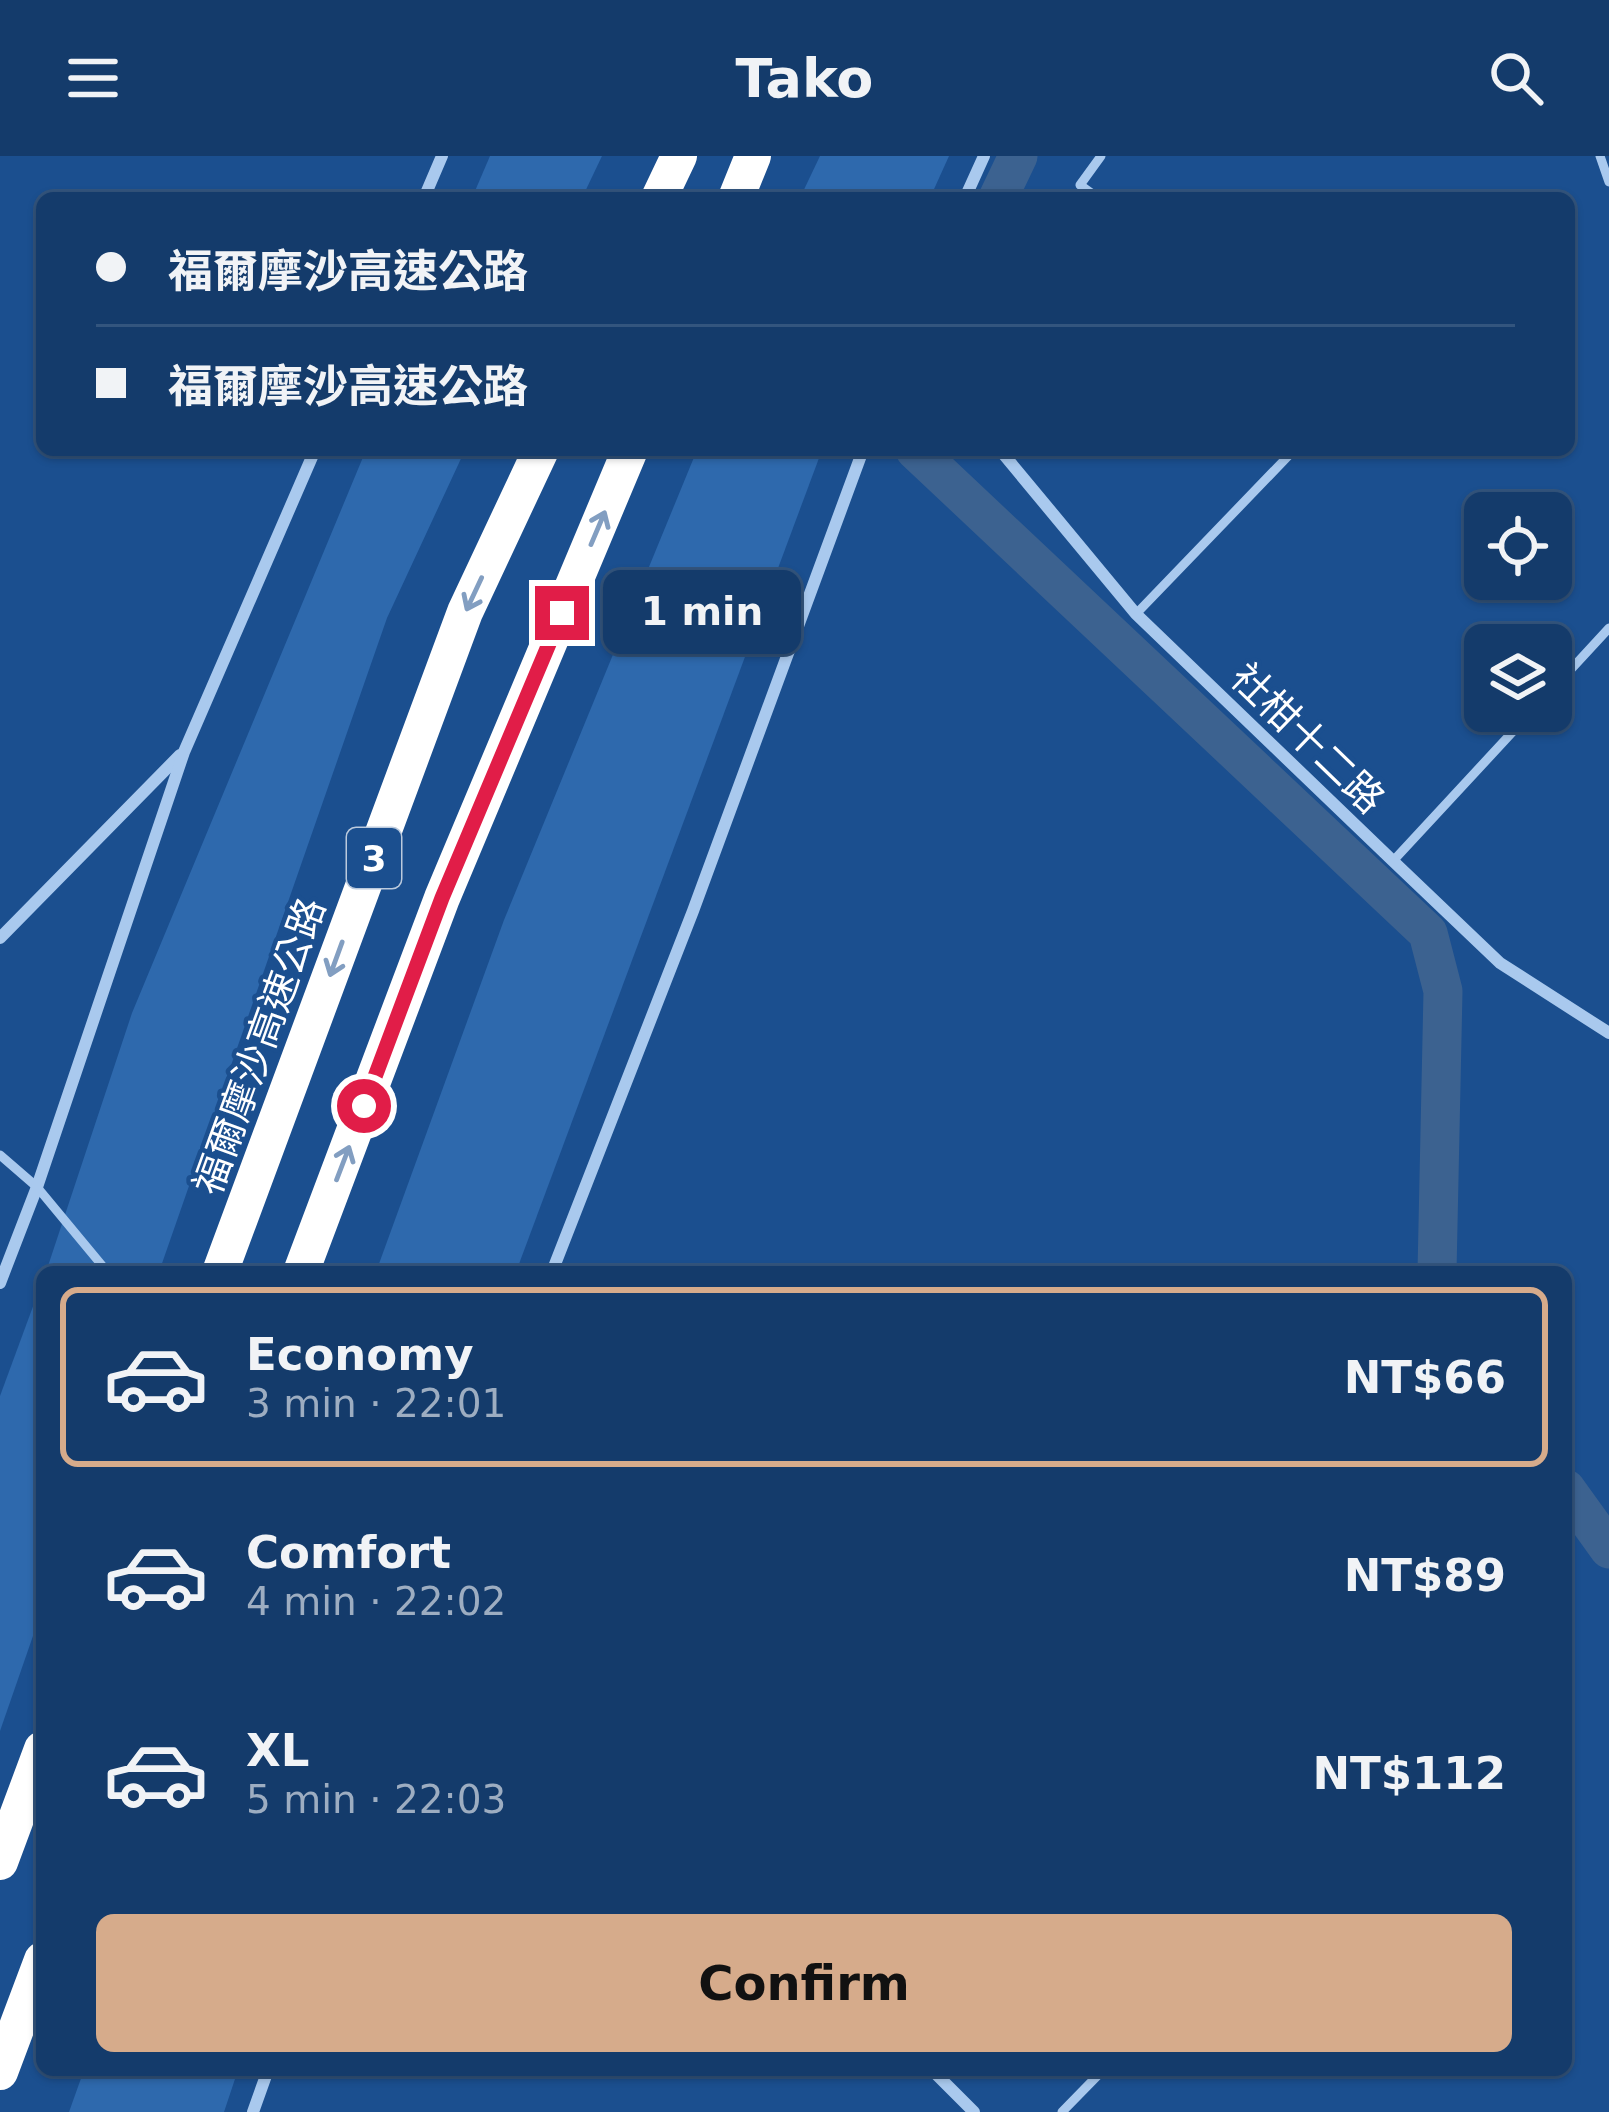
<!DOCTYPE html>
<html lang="en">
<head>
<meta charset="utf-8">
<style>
  body { margin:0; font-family:"DejaVu Sans","Noto Sans TC",sans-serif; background:#214673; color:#f1f3f6; height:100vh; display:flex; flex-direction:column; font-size:45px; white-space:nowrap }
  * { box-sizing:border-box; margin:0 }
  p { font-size:39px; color:#9dadc1 }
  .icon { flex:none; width:66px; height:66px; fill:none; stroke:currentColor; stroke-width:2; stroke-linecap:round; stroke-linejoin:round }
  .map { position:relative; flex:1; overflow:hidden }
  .panel { position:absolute; left:36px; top:1110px; width:1536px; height:810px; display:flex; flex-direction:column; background:#143b6b; border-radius:18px; box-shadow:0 3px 9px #0004,0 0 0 3px #33557e }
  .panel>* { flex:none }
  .banner { position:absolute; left:36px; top:36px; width:1539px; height:264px; border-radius:18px; box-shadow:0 3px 9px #0004,0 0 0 3px #33557e; display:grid; align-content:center; height:264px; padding:0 60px; background:#143b6b }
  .controls { position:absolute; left:1464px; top:336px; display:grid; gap:24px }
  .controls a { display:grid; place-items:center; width:108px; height:108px; border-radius:18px; background:#143b6b; box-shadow:0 3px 9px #0004,0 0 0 3px #33557e; font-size:60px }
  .end { position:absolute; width:54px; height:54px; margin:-27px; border:15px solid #e11d48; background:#fff; box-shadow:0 0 0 6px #fff }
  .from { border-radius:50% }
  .bubble { position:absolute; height:84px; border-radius:18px; background:#143b6b; box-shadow:0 3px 9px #0004,0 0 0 3px #33557e; font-size:39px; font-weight:700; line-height:84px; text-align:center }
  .banner b { display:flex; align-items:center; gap:42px; height:114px; font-size:45px }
  .banner b+b { border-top:3px solid #33557e }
  .banner i { width:30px; height:30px; background:#f1f3f6 }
  ul { padding:21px 0 0; list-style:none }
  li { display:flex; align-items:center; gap:36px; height:180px; margin:0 24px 18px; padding:0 36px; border:6px solid transparent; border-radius:18px }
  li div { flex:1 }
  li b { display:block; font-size:45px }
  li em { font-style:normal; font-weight:700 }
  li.current { border-color:#d6ab8b }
  li>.icon { width:108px; height:108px; stroke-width:1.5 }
  .primary-button { display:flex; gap:24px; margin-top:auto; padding:24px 60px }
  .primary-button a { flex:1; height:138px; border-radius:18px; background:#d6ab8b; color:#111; font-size:48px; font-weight:700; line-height:138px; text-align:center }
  header { display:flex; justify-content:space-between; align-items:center; height:156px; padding:0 60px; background:#143b6b; font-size:54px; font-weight:700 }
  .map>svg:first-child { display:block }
</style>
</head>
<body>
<header><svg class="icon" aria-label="menu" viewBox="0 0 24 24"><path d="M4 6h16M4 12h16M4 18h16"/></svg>Tako<svg class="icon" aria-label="search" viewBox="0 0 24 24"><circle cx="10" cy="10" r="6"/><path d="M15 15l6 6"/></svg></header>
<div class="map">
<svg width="1609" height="1956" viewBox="0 0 1609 1956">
  <rect width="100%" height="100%" fill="#1b4f8f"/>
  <!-- green -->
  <g fill="#2e69ad">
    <polygon points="490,0 602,0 582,42 472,42"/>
    <polygon points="820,0 949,0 930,42 800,42"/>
    <polygon points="366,294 465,294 387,462 159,1116 46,1116 132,857"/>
    <polygon points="697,294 822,294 516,1116 376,1116 504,764"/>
    <polygon points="42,1126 42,1454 0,1575 0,1240"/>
    <polygon points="84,1914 238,1914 224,1956 69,1956"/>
  </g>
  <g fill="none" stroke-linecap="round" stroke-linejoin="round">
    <!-- canal -->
    <g stroke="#3c6290" stroke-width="39">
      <polyline points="998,42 1018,0"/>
      <polyline points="915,294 1428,777 1443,835 1437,1116"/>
      <polyline points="1566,1333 1609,1393"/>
    </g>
    <!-- lane -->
    <g stroke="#a9c9ee" stroke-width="9">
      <polyline points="1600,0 1609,26"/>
      <polyline points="1098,42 1080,29 1101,0"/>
      <polyline points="1136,458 1294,294"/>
      <polyline points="1551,535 1609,472"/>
      <polyline points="1393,705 1532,555"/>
      <polyline points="0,999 37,1031 105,1113"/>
      <polyline points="1062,1956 1103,1914"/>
    </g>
    <!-- street -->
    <g stroke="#a9c9ee" stroke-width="12">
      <polyline points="424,42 442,0"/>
      <polyline points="965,42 984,0"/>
      <polyline points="1000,294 1136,458 1393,705 1500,807 1609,877"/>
      <polyline points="0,782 180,599"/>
      <polyline points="552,1116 693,755 863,294"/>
      <polyline points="0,1127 37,1031 184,596 315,294"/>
      <polyline points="932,1914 974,1956"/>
      <polyline points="253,1956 268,1914"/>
    </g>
    <!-- highway -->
    <g stroke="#fff" stroke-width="36">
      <polyline points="659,42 679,0"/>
      <polyline points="736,42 753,0"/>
      <polyline points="220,1116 465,456 541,294"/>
      <polyline points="301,1116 442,742 630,294"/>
      <polyline points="0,1706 42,1593"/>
      <polyline points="0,1916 42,1804"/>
    </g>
  </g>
  <!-- one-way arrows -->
  <defs><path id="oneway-shaft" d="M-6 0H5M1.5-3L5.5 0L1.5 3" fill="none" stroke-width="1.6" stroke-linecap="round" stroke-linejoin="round" transform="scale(3)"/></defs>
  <g stroke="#829ec1">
    <use href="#oneway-shaft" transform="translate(598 372) rotate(-67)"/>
    <use href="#oneway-shaft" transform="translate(474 438) rotate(115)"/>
    <use href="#oneway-shaft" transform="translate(336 803) rotate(110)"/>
    <use href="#oneway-shaft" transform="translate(343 1007) rotate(-69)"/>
  </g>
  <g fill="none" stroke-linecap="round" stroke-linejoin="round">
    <!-- route -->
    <polyline stroke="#e11d48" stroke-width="15" points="364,950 442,742 562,457"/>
  </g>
  <g text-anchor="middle" stroke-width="9" stroke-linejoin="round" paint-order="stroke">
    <!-- shield labels -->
    <rect fill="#1b4f8f" stroke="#bbcadd" stroke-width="3" x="347" y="672" width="54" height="60" rx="9"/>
    <g font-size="36" font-weight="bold" fill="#fff">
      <text x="374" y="715">3</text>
    </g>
    <!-- street labels -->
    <g font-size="39" fill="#fff" stroke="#1b4f8f">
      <text transform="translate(1308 582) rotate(44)" y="14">社柑十二路</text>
      <text transform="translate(259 890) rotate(-70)" y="14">福爾摩沙高速公路</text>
    </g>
  </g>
</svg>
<div class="controls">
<a><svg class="icon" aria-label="locate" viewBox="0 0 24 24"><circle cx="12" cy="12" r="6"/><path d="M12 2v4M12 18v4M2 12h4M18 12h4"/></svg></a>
<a><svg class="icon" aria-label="layers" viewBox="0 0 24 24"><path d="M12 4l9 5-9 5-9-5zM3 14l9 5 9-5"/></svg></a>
</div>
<i class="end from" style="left:364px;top:950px"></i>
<i class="end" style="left:562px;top:457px"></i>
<div class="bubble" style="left:603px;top:414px;width:198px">1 min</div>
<div class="banner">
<b><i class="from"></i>福爾摩沙高速公路</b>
<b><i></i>福爾摩沙高速公路</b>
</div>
<section class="panel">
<ul>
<li class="current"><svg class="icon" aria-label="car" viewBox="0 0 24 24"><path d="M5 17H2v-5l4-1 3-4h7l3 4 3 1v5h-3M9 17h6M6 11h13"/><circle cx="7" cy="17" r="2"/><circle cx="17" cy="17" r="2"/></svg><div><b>Economy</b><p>3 min · 22:01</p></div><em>NT$66</em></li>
<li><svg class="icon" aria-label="car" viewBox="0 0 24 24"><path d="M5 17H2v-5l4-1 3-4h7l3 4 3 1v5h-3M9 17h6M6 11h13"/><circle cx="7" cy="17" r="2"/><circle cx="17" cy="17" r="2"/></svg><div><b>Comfort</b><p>4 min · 22:02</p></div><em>NT$89</em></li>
<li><svg class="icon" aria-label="car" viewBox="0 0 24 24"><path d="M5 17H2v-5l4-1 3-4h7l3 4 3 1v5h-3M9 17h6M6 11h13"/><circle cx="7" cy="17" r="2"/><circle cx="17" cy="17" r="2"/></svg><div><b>XL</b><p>5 min · 22:03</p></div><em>NT$112</em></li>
</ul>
<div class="primary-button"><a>Confirm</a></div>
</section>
</div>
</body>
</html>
